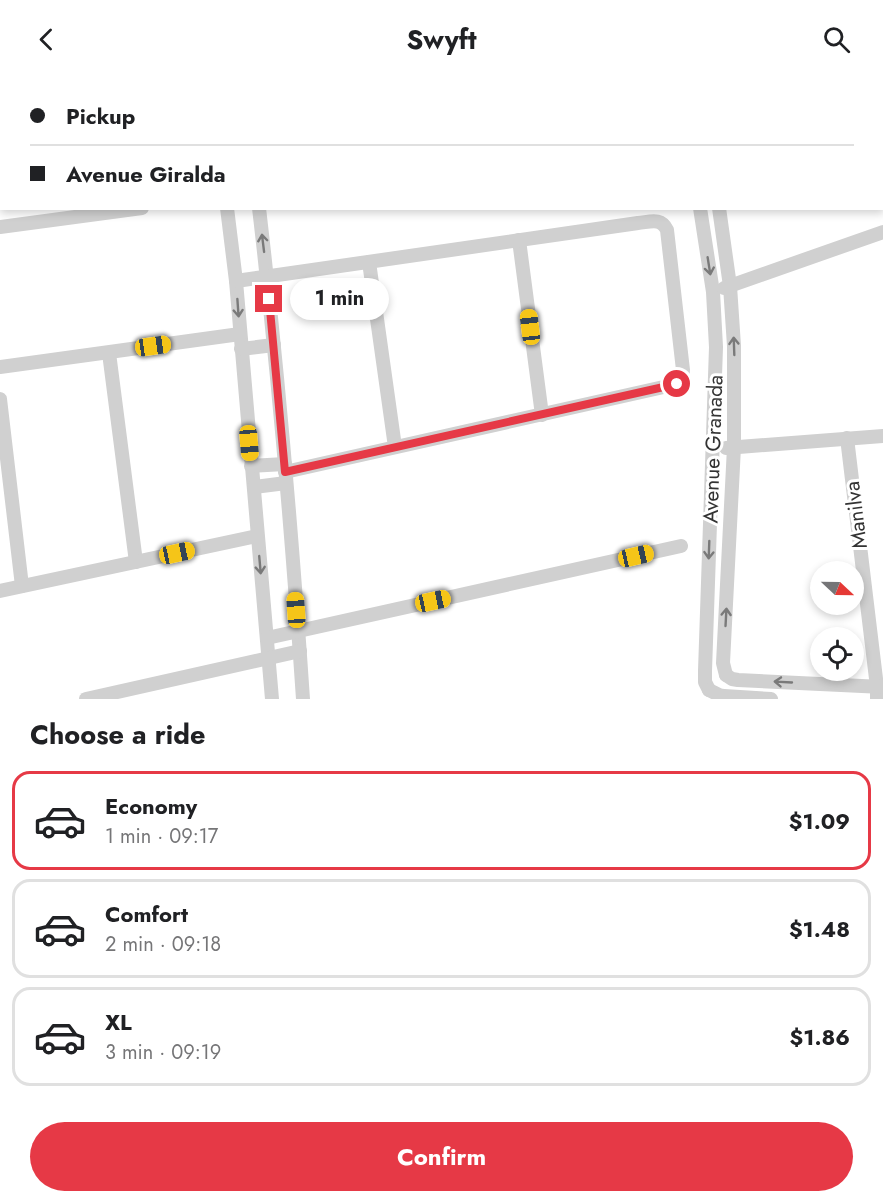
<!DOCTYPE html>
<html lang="en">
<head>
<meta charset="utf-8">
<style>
  body { margin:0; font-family:Jost,sans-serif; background:#f6f6f6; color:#202124; height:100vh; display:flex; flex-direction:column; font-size:22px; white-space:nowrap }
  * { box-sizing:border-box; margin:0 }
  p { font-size:20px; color:#757577 }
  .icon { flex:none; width:33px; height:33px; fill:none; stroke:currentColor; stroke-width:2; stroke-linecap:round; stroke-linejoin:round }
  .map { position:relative; height:621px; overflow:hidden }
  .drawer { display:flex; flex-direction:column; background:#fff; flex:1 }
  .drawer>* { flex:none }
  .guide { position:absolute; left:0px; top:0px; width:884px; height:132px; box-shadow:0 3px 9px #0003; display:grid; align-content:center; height:132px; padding:0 30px; background:#fff }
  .needle { width:39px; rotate:112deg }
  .controls { position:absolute; left:810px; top:483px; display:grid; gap:12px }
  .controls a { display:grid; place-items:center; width:54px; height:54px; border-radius:50%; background:#fff; box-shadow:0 3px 9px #0003; font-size:30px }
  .end { position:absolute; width:27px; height:27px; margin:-14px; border:8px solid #e63946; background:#fff; box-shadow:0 0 0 3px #fff }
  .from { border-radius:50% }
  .bubble { position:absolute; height:42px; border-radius:21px; background:#fff; box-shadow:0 3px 9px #0003; font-size:20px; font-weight:700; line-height:42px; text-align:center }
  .car { position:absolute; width:18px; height:36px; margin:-18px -9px; border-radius:8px; box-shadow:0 0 4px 2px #0007; background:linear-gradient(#f5c518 24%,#345 0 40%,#f5c518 0 76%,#345 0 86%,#f5c518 0) }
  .guide b { display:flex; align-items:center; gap:21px; height:57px; font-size:22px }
  .guide b+b { border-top:2px solid #e0e0e0 }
  .guide i { width:15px; height:15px; background:#202124 }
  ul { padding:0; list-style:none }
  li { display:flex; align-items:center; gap:18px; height:99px; margin:0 12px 9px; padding:0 18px; border:3px solid #e0e0e0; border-radius:18px }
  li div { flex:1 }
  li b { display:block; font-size:22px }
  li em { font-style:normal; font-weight:700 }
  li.selected { border-color:#e63946 }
  li>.icon { width:54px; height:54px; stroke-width:1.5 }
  h2 { padding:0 30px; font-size:27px; line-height:72px }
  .action { display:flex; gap:12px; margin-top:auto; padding:12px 30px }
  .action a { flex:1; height:69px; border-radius:36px; background:#e63946; color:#fff; font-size:24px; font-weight:700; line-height:69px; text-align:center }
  header { display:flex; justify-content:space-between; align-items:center; height:78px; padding:0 30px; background:#fff; font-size:27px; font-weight:700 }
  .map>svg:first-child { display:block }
</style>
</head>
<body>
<header><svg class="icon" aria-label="back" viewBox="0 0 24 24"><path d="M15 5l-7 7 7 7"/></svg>Swyft<svg class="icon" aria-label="search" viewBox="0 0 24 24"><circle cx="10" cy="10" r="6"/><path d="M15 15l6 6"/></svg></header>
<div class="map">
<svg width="883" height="621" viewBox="0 0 883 621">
  <rect width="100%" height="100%" fill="#fff"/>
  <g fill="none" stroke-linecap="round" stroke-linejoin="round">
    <!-- minor -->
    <g stroke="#d0d0d0" stroke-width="14">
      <polyline points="201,0 204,2"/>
      <polyline points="245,0 245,2"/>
      <polyline points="464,0 464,2"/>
      <polyline points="683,0 683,2"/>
      <polyline points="701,0 701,2"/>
      <polyline points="154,2 166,0"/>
      <polyline points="882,6 883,6"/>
      <polyline points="0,21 2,21"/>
      <polyline points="227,130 236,203 272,621"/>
      <path d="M259,130C278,293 292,457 303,621"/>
      <polyline points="700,130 713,214 716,269 705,593 705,604 709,612"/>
      <polyline points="719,130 730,208 734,268 734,369 723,585 726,597"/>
      <polyline points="0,149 142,130"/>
      <polyline points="519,162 542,337"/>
      <polyline points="369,184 395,369"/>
      <path d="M236,203L638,145C650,144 661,139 667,152L683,292C683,298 682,302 677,306L285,394"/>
      <polyline points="724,210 883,154"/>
      <polyline points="241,271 274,267"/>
      <polyline points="109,275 136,484"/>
      <polyline points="0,289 240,256"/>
      <polyline points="0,321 22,508"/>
      <polyline points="847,360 877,609 877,621"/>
      <polyline points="726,370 883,358"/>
      <polyline points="251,388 285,386"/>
      <polyline points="254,409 286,405"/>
      <polyline points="0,513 257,458"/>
      <polyline points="267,560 681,468"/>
      <polyline points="726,597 732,601 738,602 883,609"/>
      <polyline points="709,612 719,617 724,618 771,621"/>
      <polyline points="86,621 300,573"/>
    </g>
  </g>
  <!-- one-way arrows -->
  <defs><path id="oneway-shaft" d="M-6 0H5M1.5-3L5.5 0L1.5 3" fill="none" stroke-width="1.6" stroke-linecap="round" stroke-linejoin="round" transform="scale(1.5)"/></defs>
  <g stroke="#7a7a7a">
    <use href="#oneway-shaft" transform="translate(263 165) rotate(-97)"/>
    <use href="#oneway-shaft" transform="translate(709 188) rotate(81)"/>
    <use href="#oneway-shaft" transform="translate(238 230) rotate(86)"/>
    <use href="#oneway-shaft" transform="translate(734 268) rotate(-92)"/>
    <use href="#oneway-shaft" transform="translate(709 472) rotate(92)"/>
    <use href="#oneway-shaft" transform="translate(260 487) rotate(85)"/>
    <use href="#oneway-shaft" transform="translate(726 539) rotate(-87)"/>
    <use href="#oneway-shaft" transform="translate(783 604) rotate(-177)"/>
  </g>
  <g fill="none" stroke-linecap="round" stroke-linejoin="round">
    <!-- route -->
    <polyline stroke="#e63946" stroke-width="8" points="269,221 285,394 677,306"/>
  </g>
  <g text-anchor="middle" stroke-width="6" stroke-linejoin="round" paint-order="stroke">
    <!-- street labels -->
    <g font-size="21" fill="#333" stroke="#fff">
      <text transform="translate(713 371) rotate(-88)" y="7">Avenue Granada</text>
      <text transform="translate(856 437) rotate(-97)" y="7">Manilva</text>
    </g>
  </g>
</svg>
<div class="controls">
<a><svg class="needle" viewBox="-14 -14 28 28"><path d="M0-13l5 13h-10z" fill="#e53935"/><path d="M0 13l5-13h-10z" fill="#757577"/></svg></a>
<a><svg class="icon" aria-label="locate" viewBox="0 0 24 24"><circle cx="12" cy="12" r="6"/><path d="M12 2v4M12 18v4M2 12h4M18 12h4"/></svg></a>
</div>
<i class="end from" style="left:677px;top:306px"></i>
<i class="end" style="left:269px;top:221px"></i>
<div class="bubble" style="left:290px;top:200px;width:99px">1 min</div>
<i class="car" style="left:530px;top:249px;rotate:353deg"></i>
<i class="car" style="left:153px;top:268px;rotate:82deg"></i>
<i class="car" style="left:249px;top:365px;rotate:175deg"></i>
<i class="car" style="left:177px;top:475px;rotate:78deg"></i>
<i class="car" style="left:636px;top:478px;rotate:77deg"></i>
<i class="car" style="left:433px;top:523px;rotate:78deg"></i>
<i class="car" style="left:296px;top:532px;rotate:356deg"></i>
<div class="guide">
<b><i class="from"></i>Pickup</b>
<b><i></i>Avenue Giralda</b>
</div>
</div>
<section class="drawer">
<h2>Choose a ride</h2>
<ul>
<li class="selected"><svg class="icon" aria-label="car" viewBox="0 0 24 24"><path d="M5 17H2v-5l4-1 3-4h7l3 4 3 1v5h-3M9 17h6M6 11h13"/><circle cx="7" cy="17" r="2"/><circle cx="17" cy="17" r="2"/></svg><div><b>Economy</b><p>1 min · 09:17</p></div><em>$1.09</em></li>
<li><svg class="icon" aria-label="car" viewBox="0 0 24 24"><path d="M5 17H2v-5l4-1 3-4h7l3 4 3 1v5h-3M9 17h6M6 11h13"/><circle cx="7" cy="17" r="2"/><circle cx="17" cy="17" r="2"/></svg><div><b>Comfort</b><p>2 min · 09:18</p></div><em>$1.48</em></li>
<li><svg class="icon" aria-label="car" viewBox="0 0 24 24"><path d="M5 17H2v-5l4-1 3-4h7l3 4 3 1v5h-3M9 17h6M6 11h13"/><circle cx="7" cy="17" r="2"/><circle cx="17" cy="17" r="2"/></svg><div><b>XL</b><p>3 min · 09:19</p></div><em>$1.86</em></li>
</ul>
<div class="action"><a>Confirm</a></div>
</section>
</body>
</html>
